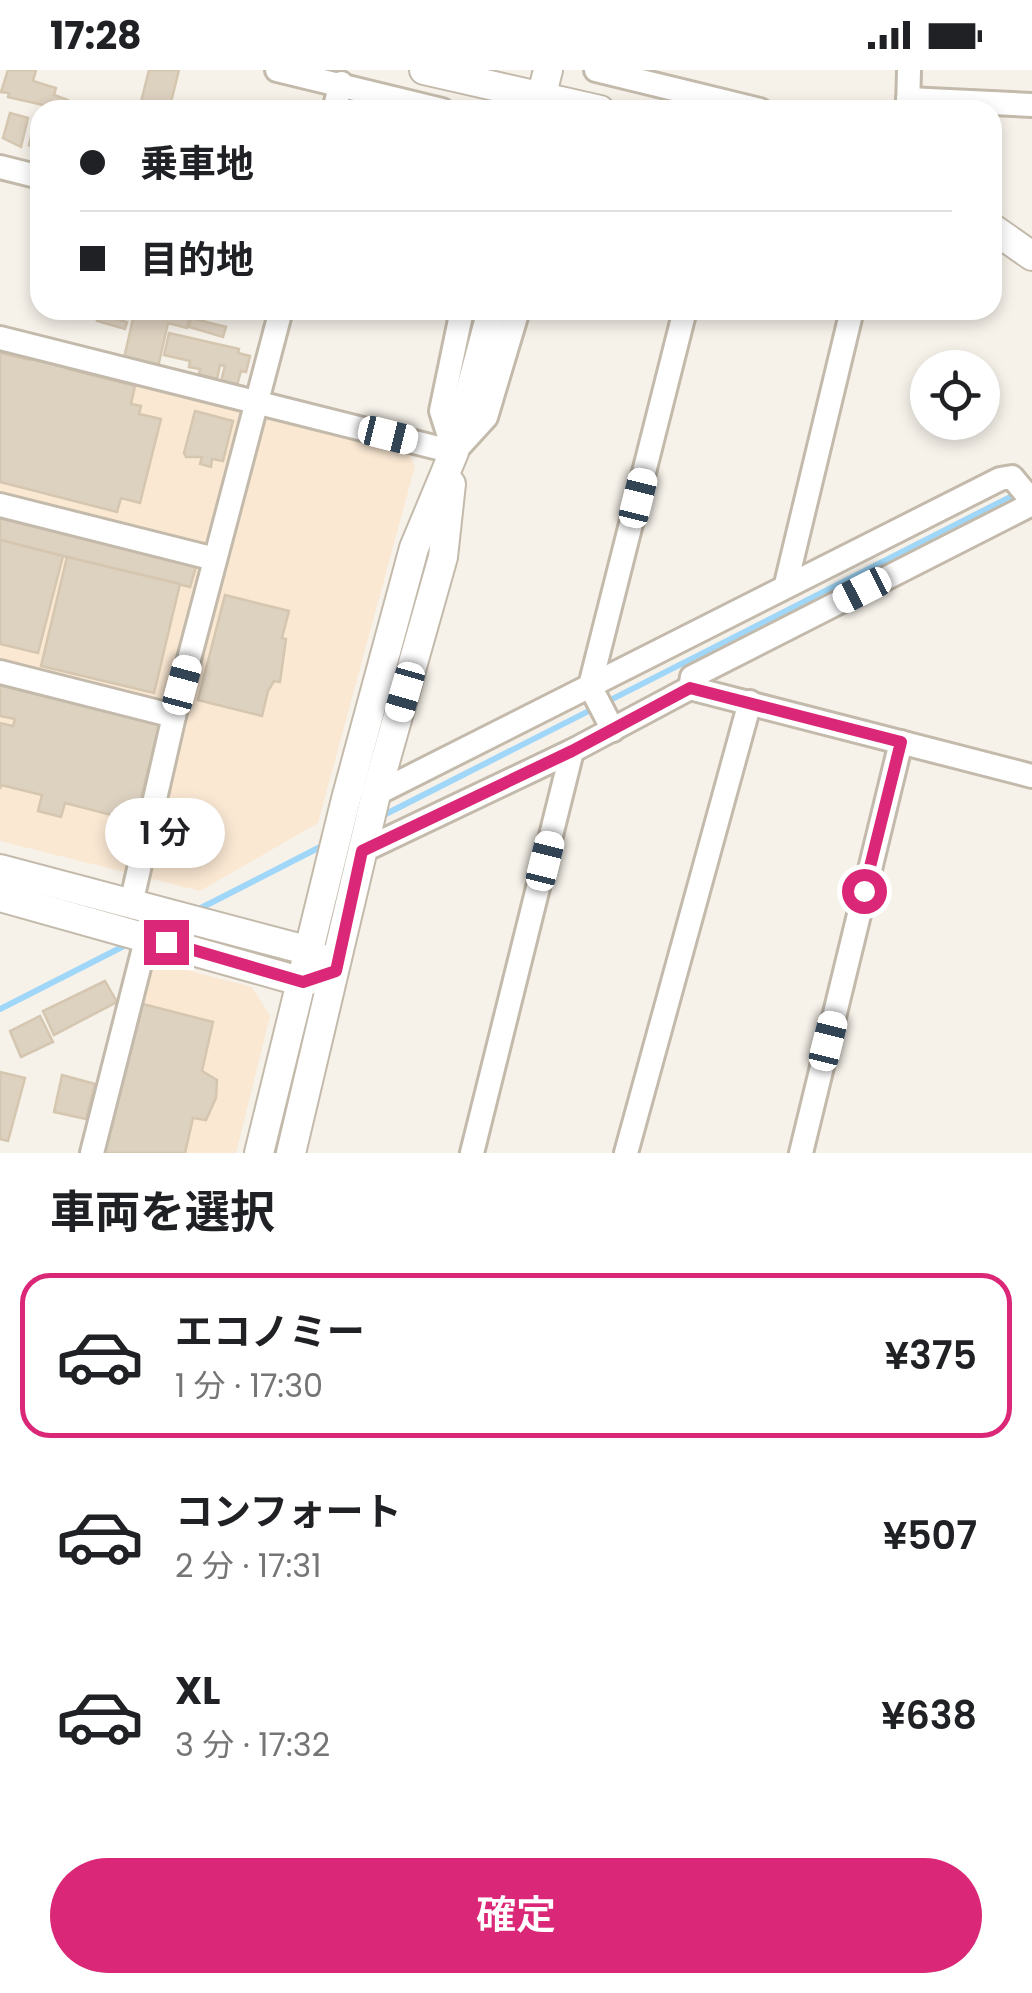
<!DOCTYPE html>
<html lang="ja">
<head>
<meta charset="utf-8">
<style>
  body { margin:0; font-family:Poppins,"Noto Sans JP",sans-serif; background:#f6f6f6; color:#202124; height:100vh; display:flex; flex-direction:column; font-size:38px; white-space:nowrap }
  * { box-sizing:border-box; margin:0 }
  p { font-size:32px; color:#757577 }
  .icon { flex:none; width:55px; height:55px; fill:none; stroke:currentColor; stroke-width:2; stroke-linecap:round; stroke-linejoin:round }
  .map { position:relative; height:1083px; overflow:hidden }
  .details { display:flex; flex-direction:column; background:#fff; flex:1 }
  .details>* { flex:none }
  .top-card { position:absolute; left:30px; top:30px; width:972px; height:220px; border-radius:30px; box-shadow:0 5px 15px #0003; display:grid; align-content:center; height:220px; padding:0 50px; background:#fff }
  .controls { position:absolute; left:910px; top:280px; display:grid; gap:20px }
  .controls a { display:grid; place-items:center; width:90px; height:90px; border-radius:50%; background:#fff; box-shadow:0 5px 15px #0003; font-size:50px }
  .end { position:absolute; width:45px; height:45px; margin:-22px; border:12px solid #db2777; background:#fff; box-shadow:0 0 0 5px #fff }
  .from { border-radius:50% }
  .bubble { position:absolute; height:70px; border-radius:35px; background:#fff; box-shadow:0 5px 15px #0003; font-size:32px; font-weight:600; line-height:70px; text-align:center }
  .car { position:absolute; width:30px; height:60px; margin:-30px -15px; border-radius:12px; box-shadow:0 0 8px 2px #0007; background:linear-gradient(#fff 24%,#345 0 40%,#fff 0 76%,#345 0 86%,#fff 0) }
  .top-card b { display:flex; align-items:center; gap:35px; height:95px; font-size:38px }
  .top-card b+b { border-top:2px solid #e0e0e0 }
  .top-card i { width:25px; height:25px; background:#202124 }
  ul { padding:0; list-style:none }
  li { display:flex; align-items:center; gap:30px; height:165px; margin:0 20px 15px; padding:0 30px; border:5px solid transparent; border-radius:30px }
  li div { flex:1 }
  li b { display:block; font-size:38px }
  li em { font-style:normal; font-weight:600 }
  li.current { border-color:#db2777 }
  li>.icon { width:90px; height:90px; stroke-width:1.5 }
  h2 { padding:0 50px; font-size:45px; line-height:120px }
  .primary-button { display:flex; gap:20px; margin-top:auto; padding:20px 50px }
  .primary-button a { flex:1; height:115px; border-radius:60px; background:#db2777; color:#fff; font-size:40px; font-weight:600; line-height:115px; text-align:center }
  .status { display:flex; justify-content:space-between; align-items:center; height:70px; padding:0 50px; background:#fff; direction:ltr }
  .status svg { height:28px; fill:currentColor }
  .map>svg:first-child { display:block }
</style>
</head>
<body>
<div class="status"><b>17:28</b><svg viewBox="0 0 49 12"><path d="M0 12V9h3v3zM5 12V6h3v6zM10 12V3h3v9zM15 12V0h3v12zM26 1h20v11H26zM47 4h2v5h-2z"/></svg></div>
<div class="map">
<svg width="1032" height="1083" viewBox="0 0 1032 1083">
  <rect width="100%" height="100%" fill="#f6f2ea"/>
  <!-- commercial -->
  <g fill="#fae8d3">
    <polygon points="0,276 407,381 415,396 318,753 200,821 0,771"/>
    <polygon points="160,893 252,917 270,946 236,1083 100,1083 147,897"/>
  </g>
  <g fill="none" stroke-linecap="round" stroke-linejoin="round">
    <!-- stream -->
    <g stroke="#a0d7f9" stroke-width="6">
      <polyline points="380,747 1020,422"/>
      <polyline points="193,842 324,775"/>
      <polyline points="0,939 128,874"/>
    </g>
  </g>
  <!-- building -->
  <g fill="#ddd1c0" stroke="#d5c6b0" stroke-width="2.5">
    <polygon points="8,0 36,0 33,11 56,18 54,25 68,30 65,40 8,27 9,23 1,22"/>
    <polygon points="149,0 179,0 169,40 139,40"/>
    <polygon points="10,43 28,48 21,77 3,68"/>
    <polygon points="37,44 40,45 40,78 29,75"/>
    <polygon points="135,240 191,240 187,258 168,253 158,297 124,288"/>
    <polygon points="99,244 127,252 125,259 97,251"/>
    <polygon points="191,248 226,257 223,267 189,257"/>
    <polygon points="169,263 239,279 238,283 250,286 246,302 241,301 237,315 221,311 225,296 220,295 217,309 199,304 200,299 189,297 190,291 164,285"/>
    <polygon points="32,282 70,292 68,299 135,316 131,334 141,336 139,344 161,349 140,433 121,428 117,442 0,412 0,283 30,290"/>
    <polygon points="195,341 233,351 223,391 212,389 211,397 200,394 202,387 186,387 184,383"/>
    <polygon points="0,447 196,497 190,517 67,487 0,470"/>
    <polygon points="0,470 63,486 38,583 0,574"/>
    <polygon points="67,487 180,514 154,623 41,596"/>
    <polygon points="225,525 289,541 282,568 286,569 280,612 274,611 268,621 262,646 198,630"/>
    <polygon points="0,604 162,645 135,751 65,733 61,747 38,741 42,725 1,715 0,719 0,653 13,656 15,649 0,646"/>
    <polygon points="105,911 117,932 54,965 43,941"/>
    <polygon points="135,932 213,952 202,1001 217,1010 216,1028 206,1050 193,1048 185,1083 100,1083"/>
    <polygon points="40,946 53,972 21,987 10,961"/>
    <polygon points="0,1002 25,1008 8,1071 0,1069"/>
    <polygon points="62,1005 95,1014 86,1049 54,1042"/>
  </g>
  <g fill="none" stroke-linecap="round" stroke-linejoin="round">
    <!-- minor casing -->
    <g stroke="#c3baab" stroke-width="28">
      <g id="minor">
        <polyline points="277,0 442,40"/>
        <polyline points="596,0 760,40"/>
        <polyline points="908,29 1032,35"/>
        <polyline points="334,40 341,13"/>
        <polyline points="908,40 909,0"/>
        <polyline points="0,97 40,107"/>
        <polyline points="0,268 454,382"/>
        <polyline points="454,382 486,347 518,240"/>
        <polyline points="454,382 441,341 462,240"/>
        <polyline points="0,435 215,489"/>
        <polyline points="786,514 852,240"/>
        <polyline points="0,602 174,646"/>
        <polyline points="690,618 692,607 1032,434"/>
        <polyline points="613,660 590,616 685,240"/>
        <polyline points="376,724 1000,409 1012,407 1032,431"/>
        <polyline points="362,781 572,681 690,618 1032,706"/>
        <polyline points="131,834 174,646 281,240"/>
        <polyline points="92,1083 147,866"/>
        <polyline points="472,1083 572,681"/>
        <polyline points="626,1083 750,632"/>
        <polyline points="801,1083 901,672"/>
      </g>
    </g>
    <!-- tertiary casing -->
    <g stroke="#c3baab" stroke-width="32">
      <g id="tertiary">
        <polyline points="424,0 600,40"/>
        <polyline points="538,40 548,0"/>
        <polyline points="992,158 1032,186"/>
        <polyline points="0,799 310,881 323,891"/>
        <polyline points="0,827 303,912 321,906"/>
        <polyline points="259,1083 346,729 414,478 454,382 492,240"/>
        <polyline points="291,1083 376,724 443,487 451,414"/>
      </g>
    </g>
    <!-- minor -->
    <use href="#minor" stroke="#fff" stroke-width="22"/>
    <!-- tertiary -->
    <use href="#tertiary" stroke="#fff" stroke-width="28"/>
  </g>
  <g fill="none" stroke-linecap="round" stroke-linejoin="round">
    <!-- route -->
    <polyline stroke="#db2777" stroke-width="12" points="166,872 303,912 336,901 362,781 572,681 690,618 901,672 864,821"/>
  </g>
</svg>
<div class="controls">
<a><svg class="icon" aria-label="locate" viewBox="0 0 24 24"><circle cx="12" cy="12" r="6"/><path d="M12 2v4M12 18v4M2 12h4M18 12h4"/></svg></a>
</div>
<i class="end from" style="left:864px;top:821px"></i>
<i class="end" style="left:166px;top:872px"></i>
<div class="bubble" style="left:105px;top:728px;width:120px">1 分</div>
<i class="car" style="left:388px;top:365px;rotate:104deg"></i>
<i class="car" style="left:638px;top:428px;rotate:14deg"></i>
<i class="car" style="left:862px;top:520px;rotate:243deg"></i>
<i class="car" style="left:182px;top:615px;rotate:15deg"></i>
<i class="car" style="left:405px;top:622px;rotate:196deg"></i>
<i class="car" style="left:545px;top:791px;rotate:14deg"></i>
<i class="car" style="left:828px;top:971px;rotate:14deg"></i>
<div class="top-card">
<b><i class="from"></i>乗車地</b>
<b><i></i>目的地</b>
</div>
</div>
<section class="details">
<h2>車両を選択</h2>
<ul>
<li class="current"><svg class="icon" aria-label="car" viewBox="0 0 24 24"><path d="M5 17H2v-5l4-1 3-4h7l3 4 3 1v5h-3M9 17h6M6 11h13"/><circle cx="7" cy="17" r="2"/><circle cx="17" cy="17" r="2"/></svg><div><b>エコノミー</b><p>1 分 · 17:30</p></div><em>¥375</em></li>
<li><svg class="icon" aria-label="car" viewBox="0 0 24 24"><path d="M5 17H2v-5l4-1 3-4h7l3 4 3 1v5h-3M9 17h6M6 11h13"/><circle cx="7" cy="17" r="2"/><circle cx="17" cy="17" r="2"/></svg><div><b>コンフォート</b><p>2 分 · 17:31</p></div><em>¥507</em></li>
<li><svg class="icon" aria-label="car" viewBox="0 0 24 24"><path d="M5 17H2v-5l4-1 3-4h7l3 4 3 1v5h-3M9 17h6M6 11h13"/><circle cx="7" cy="17" r="2"/><circle cx="17" cy="17" r="2"/></svg><div><b>XL</b><p>3 分 · 17:32</p></div><em>¥638</em></li>
</ul>
<div class="primary-button"><a>確定</a></div>
</section>
</body>
</html>
